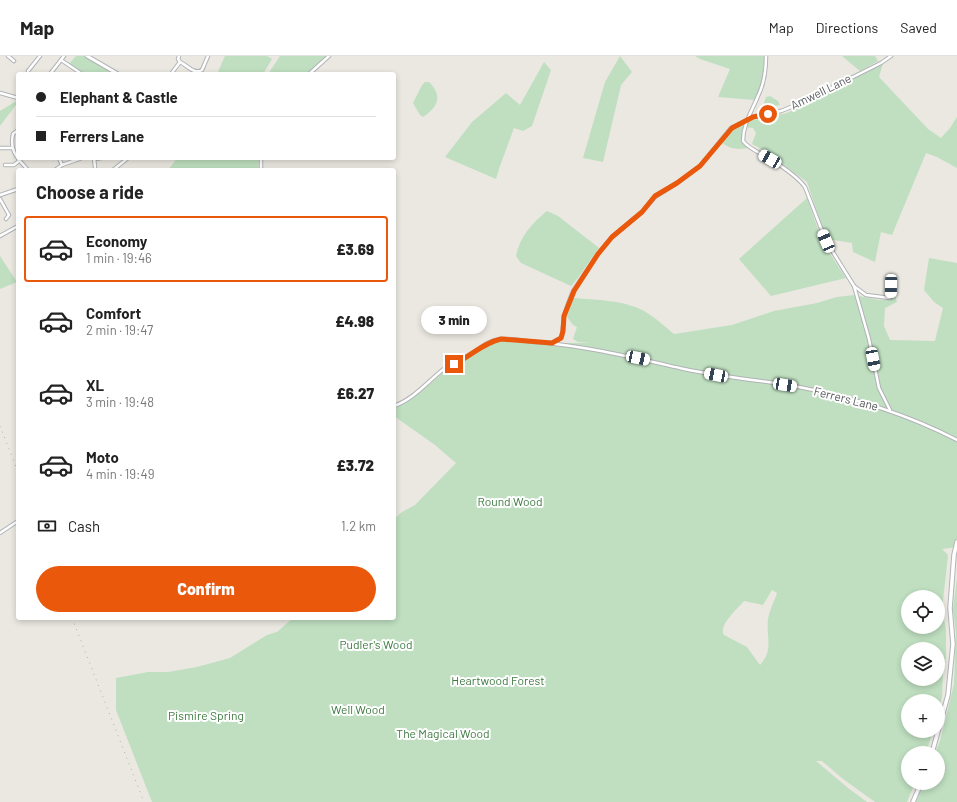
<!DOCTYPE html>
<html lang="en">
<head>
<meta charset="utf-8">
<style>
  body { margin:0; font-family:Barlow,sans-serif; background:#f2f2f2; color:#222; height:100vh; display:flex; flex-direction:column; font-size:15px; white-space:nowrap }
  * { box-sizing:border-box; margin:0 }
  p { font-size:13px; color:#767676 }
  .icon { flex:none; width:22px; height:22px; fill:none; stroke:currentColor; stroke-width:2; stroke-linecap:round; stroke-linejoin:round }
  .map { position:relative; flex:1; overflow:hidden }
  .details { position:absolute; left:16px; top:112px; width:380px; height:452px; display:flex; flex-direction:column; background:#fff; border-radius:4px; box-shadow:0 2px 6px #0003 }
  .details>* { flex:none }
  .top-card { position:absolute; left:16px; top:16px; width:380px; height:88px; border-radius:4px; box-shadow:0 2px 6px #0003; display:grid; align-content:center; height:88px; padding:0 20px; background:#fff }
  .tools { position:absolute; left:901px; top:534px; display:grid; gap:8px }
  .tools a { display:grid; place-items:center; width:44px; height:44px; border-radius:50%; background:#fff; box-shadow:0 2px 6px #0003; font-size:20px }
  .end { position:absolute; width:18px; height:18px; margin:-9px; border:5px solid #ea580c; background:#fff; box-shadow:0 0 0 2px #fff }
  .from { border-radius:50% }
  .bubble { position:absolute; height:28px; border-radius:14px; background:#fff; box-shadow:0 2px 6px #0003; font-size:13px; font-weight:800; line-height:28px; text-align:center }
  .car { position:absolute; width:12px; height:24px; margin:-12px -6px; border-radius:5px; box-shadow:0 0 3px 1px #0007; background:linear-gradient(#fff 24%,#345 0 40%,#fff 0 76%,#345 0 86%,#fff 0) }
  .top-card b { display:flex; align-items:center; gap:14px; height:38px; font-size:15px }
  .top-card b+b { border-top:1px solid #e0e0e0 }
  .top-card i { width:10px; height:10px; background:#222 }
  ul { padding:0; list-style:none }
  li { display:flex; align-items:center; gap:12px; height:66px; margin:0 8px 6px; padding:0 12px; border:2px solid transparent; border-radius:4px }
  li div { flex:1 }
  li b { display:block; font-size:15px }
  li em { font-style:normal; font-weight:800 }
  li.current { border-color:#ea580c }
  li>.icon { width:36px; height:36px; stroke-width:1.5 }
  h2 { padding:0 20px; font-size:18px; line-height:48px }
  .pay { display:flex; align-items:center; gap:10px; height:44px; padding:0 20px; font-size:15px }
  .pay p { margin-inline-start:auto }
  .cta { display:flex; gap:8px; margin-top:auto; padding:8px 20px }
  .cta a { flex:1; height:46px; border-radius:24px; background:#ea580c; color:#fff; font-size:16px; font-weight:800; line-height:46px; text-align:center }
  header { display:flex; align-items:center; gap:24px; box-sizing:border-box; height:56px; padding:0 20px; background:#fff; border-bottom:1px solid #e0e0e0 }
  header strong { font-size:19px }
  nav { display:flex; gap:22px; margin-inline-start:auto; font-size:14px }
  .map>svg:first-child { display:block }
</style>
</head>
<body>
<header>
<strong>Map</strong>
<nav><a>Map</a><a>Directions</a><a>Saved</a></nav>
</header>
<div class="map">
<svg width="957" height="746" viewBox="0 0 957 746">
  <rect width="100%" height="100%" fill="#eae8e0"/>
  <!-- green -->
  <g fill="#bfdfc0" fill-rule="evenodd">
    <polygon points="76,0 85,0 113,18 85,18 69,8"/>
    <polygon points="225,0 267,0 272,3 263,18 217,18"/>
    <polygon points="280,0 327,0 307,18 268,18"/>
    <polygon points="620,0 632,16 621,29 603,106 583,102 605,26"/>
    <path d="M695,0H764C763,16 763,30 754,44L718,41L730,13L700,3Z"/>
    <polygon points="842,0 875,0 878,5 860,15"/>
    <polygon points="544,6 551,14 532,70 523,75 514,72 500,110 496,123 445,101 472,66 506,37 520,49"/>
    <polygon points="883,7 879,21 928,73 941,82 950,72 957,61 957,112 937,101 926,97 892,179 881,176 875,206 853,196 852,187 828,183 822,171 807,126 765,95 752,88 756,77 753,72 745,71 748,65 787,57"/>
    <path d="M425,26H429C443,40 438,51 423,61L420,59L413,47L422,29Z"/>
    <polygon points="770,40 778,45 780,49 770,51 764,47 766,41"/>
    <polygon points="18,44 18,46 0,70 0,55"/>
    <path d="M744,68C741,77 740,85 748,92C737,94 731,93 722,87L731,75Z"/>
    <polygon points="177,102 259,102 258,114 168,114"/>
    <polygon points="807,142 823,187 846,222 771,240 739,203"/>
    <path d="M547,155L558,160L599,192L577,223L571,230L521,207L516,200C519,182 532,167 547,155Z"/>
    <polygon points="0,200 17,226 0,233"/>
    <path d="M929,202L957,207V491L942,493L948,499L942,554L946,573V601L943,618L942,641L938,655V645H908V675H933L926,697H908V727H915L907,746H875L843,723L822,705H816L848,732L867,746H152L116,654V622L148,616H168L197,611L230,602L267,579L277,576L293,562H394V463L402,456L415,449L456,407L435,389L394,360V352L406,346L422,335L447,313L466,304L486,289L495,287L502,283L541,287H591L578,286L573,283L577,271L573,269L567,261L573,242C596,244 624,244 644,255C655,261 665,271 674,278L732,269L774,255L817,247L837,241L854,239L879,244L890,243L895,240L897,246L885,252L884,270L890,284L935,285L943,252L934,246L924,234ZM772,534L777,537C774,546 769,555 768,564C766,582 774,593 760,609L747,591L724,579C718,570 737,553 744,545L763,549ZM908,541H938V571H908ZM908,593H938V623H908Z"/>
    <polygon points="957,522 957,746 916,746 923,727 938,727 938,697 935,697 940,685 954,628 956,577 953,553"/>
  </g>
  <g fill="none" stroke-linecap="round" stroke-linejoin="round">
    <!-- minor casing -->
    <g stroke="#b1b3b6" stroke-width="4.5">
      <g id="minor">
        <polyline points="8,0 14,5"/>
        <path d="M766,0C766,13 764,28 758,40C752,55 743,68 743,85C749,93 760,97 769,102C780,109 798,121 805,131L826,185L854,230L869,283L879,332L890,354"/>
        <polyline points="61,4 82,18"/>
        <path d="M180,6C187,9 194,19 202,14L208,0"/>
        <polyline points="28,15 40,0"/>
        <polyline points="50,18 64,0"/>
        <polyline points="171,18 180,6 178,3 179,0"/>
        <polyline points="309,18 329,0"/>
        <polyline points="0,37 18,42"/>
        <path d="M18,74L13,78C9,95 18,103 28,114"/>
        <polyline points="0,92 12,92"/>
        <polyline points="59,102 62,109"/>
        <polyline points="94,102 95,111"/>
        <polyline points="95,103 101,102"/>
        <polyline points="5,109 14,109 19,105"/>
        <polyline points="55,114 62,109 82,102"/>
        <polyline points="113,114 128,102"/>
        <polyline points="261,114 261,102"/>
        <polyline points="0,139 18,133"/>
        <polyline points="0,143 9,159 6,163"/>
        <polyline points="0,180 18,170"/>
        <polyline points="854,230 866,239 890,242 891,230"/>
        <polyline points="552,287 561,282 562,280 564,260 569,245 573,235 598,198 612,181 642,156 655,141 677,127 700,110 731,72 753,61 781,55 801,47 881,7 891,0"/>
        <path d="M394,350C414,343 428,325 445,312C450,308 458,307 464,303C476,296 485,285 500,283C512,282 525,285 536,286C586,290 635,302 684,313C721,321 758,324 794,330C852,341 905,357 957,384"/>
        <polyline points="0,477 18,465"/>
      </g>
    </g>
    <!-- tertiary casing -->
    <g stroke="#b1b3b6" stroke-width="5">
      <polyline id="tertiary" points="87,0 118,18"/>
    </g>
    <!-- secondary casing -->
    <g stroke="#b2b5b9" stroke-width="5.5">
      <g id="secondary">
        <polyline points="932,697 948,639 953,588 950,552 951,539 954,499 957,486"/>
        <polyline points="913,746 921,727"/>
      </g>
    </g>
    <!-- minor -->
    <use href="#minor" stroke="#fff" stroke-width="2.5"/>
    <!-- tertiary -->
    <use href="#tertiary" stroke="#fff" stroke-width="3"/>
    <!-- secondary -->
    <use href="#secondary" stroke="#fff" stroke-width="3.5"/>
    <!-- rail -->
    <g stroke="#afb0b0" stroke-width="1" stroke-dasharray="1 5" stroke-linecap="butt">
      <polyline points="0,370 18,416"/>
      <polyline points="72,562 144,746"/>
    </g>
  </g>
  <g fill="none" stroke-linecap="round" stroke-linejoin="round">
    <!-- route -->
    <path stroke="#ea580c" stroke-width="5" d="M454,308C471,300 483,287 501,283L552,287L561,282L563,275L564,260L574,235L598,198L612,181L642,156L655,140L677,127L700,110L732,72L753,61L768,58"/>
  </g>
  <g text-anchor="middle" stroke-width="4" stroke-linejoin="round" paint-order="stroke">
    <!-- street labels -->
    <g font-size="12" fill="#595c5f" stroke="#fff">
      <text transform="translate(821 36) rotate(-26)" y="4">Amwell Lane</text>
      <text transform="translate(846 343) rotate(14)" y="4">Ferrers Lane</text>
    </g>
    <!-- park labels -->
    <g font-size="12" fill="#3e7a41" stroke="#fff">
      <text x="510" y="450">Round Wood</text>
      <text x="376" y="593">Pudler's Wood</text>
      <text x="498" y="629">Heartwood Forest</text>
      <text x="358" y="658">Well Wood</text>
      <text x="206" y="664">Pismire Spring</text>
      <text x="443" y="682">The Magical Wood</text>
    </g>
  </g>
</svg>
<div class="tools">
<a><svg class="icon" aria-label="locate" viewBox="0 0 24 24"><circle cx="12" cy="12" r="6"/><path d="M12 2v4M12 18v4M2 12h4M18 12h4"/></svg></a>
<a><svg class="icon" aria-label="layers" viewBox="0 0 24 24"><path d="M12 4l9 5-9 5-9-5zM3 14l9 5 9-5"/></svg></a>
<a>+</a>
<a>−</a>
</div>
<i class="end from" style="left:768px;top:58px"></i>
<i class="end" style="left:454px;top:308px"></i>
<div class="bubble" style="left:421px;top:250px;width:66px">3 min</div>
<i class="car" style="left:770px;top:103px;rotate:300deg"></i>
<i class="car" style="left:826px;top:185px;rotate:337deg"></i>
<i class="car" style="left:891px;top:230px;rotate:181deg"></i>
<i class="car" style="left:638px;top:302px;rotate:102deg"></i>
<i class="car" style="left:873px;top:303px;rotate:169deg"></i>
<i class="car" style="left:716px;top:319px;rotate:281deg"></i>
<i class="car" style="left:785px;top:329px;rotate:99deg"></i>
<div class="top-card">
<b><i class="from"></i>Elephant &amp; Castle</b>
<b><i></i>Ferrers Lane</b>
</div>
<section class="details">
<h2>Choose a ride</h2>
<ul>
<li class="current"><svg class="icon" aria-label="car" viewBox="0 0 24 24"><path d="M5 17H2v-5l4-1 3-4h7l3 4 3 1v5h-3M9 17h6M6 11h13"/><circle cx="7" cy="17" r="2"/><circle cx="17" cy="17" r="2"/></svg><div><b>Economy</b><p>1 min · 19:46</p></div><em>£3.69</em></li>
<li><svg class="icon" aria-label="car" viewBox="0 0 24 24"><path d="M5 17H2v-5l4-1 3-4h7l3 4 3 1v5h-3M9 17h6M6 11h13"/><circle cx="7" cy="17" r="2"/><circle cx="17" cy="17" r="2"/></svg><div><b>Comfort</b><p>2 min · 19:47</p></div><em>£4.98</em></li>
<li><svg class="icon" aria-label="car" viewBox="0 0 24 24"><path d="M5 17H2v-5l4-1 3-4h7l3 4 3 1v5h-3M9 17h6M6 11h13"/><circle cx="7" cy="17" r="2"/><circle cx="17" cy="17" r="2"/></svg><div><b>XL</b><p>3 min · 19:48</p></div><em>£6.27</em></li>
<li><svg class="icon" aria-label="car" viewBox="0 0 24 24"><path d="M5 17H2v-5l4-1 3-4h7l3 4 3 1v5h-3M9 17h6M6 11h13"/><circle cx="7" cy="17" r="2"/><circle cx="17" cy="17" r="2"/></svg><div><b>Moto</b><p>4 min · 19:49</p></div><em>£3.72</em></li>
</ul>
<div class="pay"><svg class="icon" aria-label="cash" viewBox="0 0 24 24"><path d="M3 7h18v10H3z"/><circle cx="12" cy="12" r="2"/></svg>Cash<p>1.2 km</p></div>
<div class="cta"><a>Confirm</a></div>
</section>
</div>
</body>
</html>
